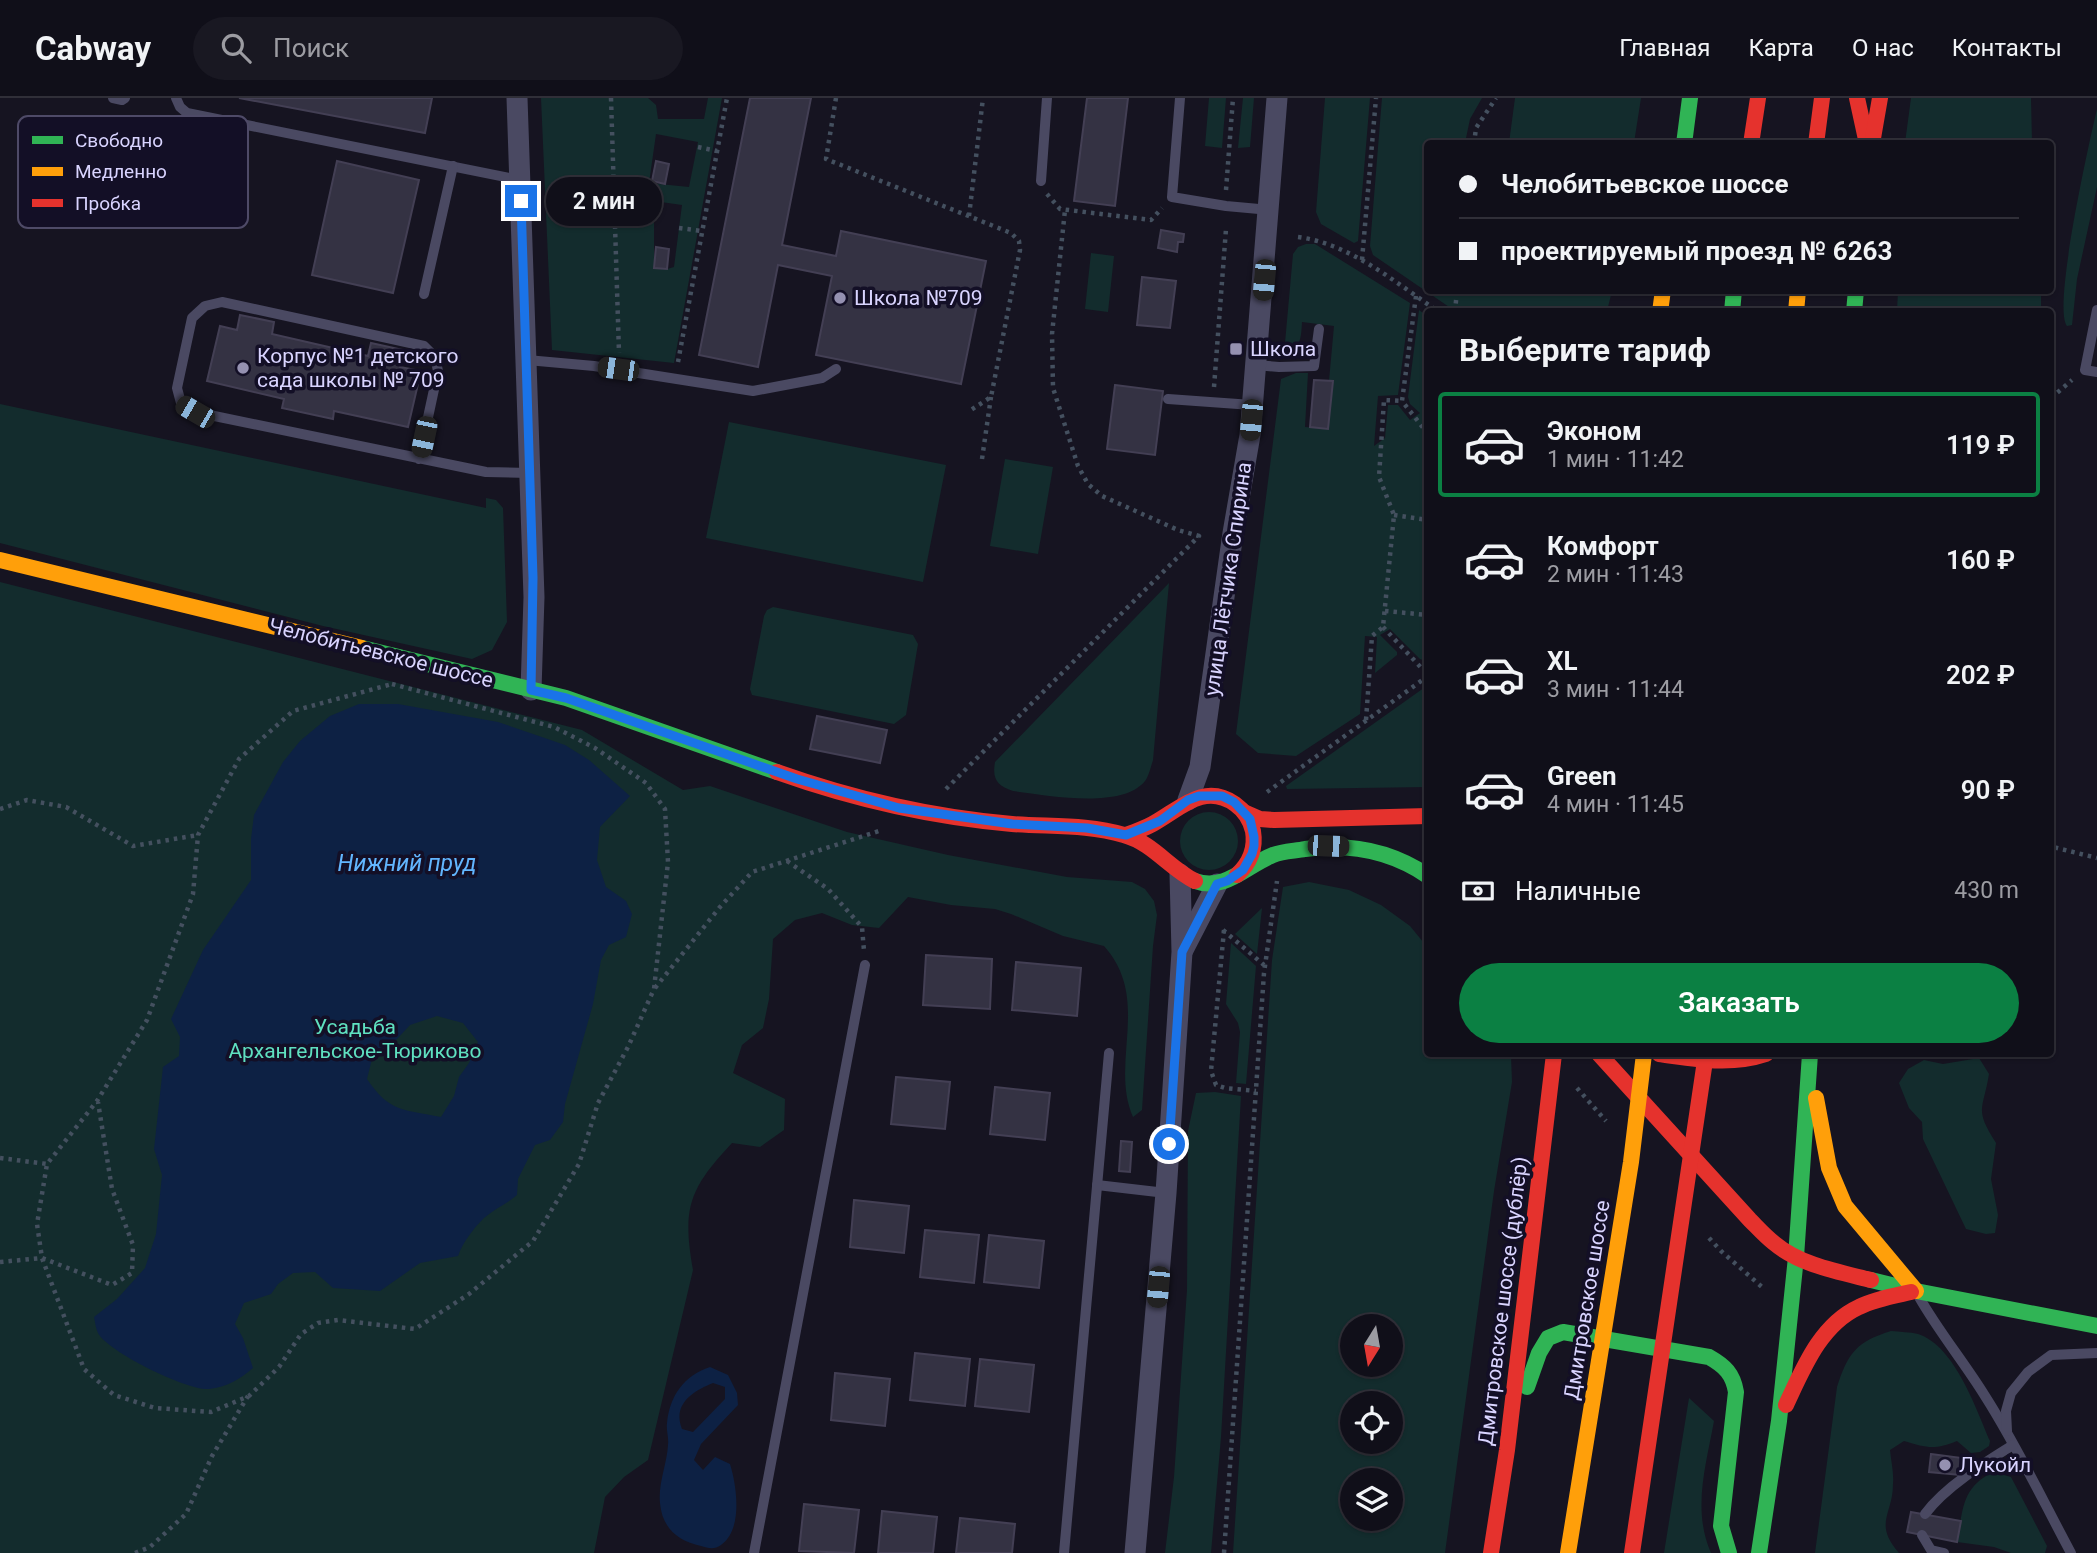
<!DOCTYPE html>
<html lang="ru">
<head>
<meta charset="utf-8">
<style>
  body { margin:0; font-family:Roboto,sans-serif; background:#191822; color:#f1f3f6; height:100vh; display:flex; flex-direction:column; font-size:26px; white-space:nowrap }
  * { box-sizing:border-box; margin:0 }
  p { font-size:23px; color:#9c9ca2 }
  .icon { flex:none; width:38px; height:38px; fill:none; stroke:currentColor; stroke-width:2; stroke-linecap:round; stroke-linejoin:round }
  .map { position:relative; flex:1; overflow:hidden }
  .side { position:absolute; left:1424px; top:210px; width:630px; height:749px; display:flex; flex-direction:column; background:#100f19; border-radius:7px; box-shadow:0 2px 5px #0004,0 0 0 2px #302f38 }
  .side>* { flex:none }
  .guide { position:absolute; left:1424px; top:42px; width:630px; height:154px; border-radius:7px; box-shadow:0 2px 5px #0004,0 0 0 2px #302f38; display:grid; align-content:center; height:154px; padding:0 35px; background:#100f19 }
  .needle { width:46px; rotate:191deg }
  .buttons { position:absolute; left:1340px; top:1216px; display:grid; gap:14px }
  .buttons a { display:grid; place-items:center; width:63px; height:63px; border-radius:50%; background:#100f19; box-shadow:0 2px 5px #0004,0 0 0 2px #302f38; font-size:35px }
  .end { position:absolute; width:32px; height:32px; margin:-16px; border:9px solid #1a73e8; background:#fff; box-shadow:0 0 0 4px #fff }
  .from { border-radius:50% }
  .bubble { position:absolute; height:49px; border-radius:24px; background:#100f19; box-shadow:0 2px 5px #0004,0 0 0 2px #302f38; font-size:23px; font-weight:600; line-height:49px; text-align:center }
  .car { position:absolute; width:21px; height:42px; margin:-21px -10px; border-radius:9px; box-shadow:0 0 5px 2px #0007; background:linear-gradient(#222 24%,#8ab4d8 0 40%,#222 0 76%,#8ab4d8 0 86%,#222 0) }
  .guide b { display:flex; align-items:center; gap:24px; height:66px; font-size:26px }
  .guide b+b { border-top:2px solid #302f38 }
  .guide i { width:18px; height:18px; background:#f1f3f6 }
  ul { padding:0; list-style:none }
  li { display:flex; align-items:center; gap:21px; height:105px; margin:0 14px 10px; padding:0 21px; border:4px solid transparent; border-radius:7px }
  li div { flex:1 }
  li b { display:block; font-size:26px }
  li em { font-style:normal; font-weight:600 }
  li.current { border-color:#0b8043 }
  li>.icon { width:63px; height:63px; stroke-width:1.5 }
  h2 { padding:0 35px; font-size:32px; line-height:84px }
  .pay { display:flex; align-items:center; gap:18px; height:77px; padding:0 35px; font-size:26px }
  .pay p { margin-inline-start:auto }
  .primary-button { display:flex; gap:14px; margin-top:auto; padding:14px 35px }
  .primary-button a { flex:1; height:80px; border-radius:42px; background:#0b8043; color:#fff; font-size:28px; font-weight:600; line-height:80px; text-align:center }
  header { display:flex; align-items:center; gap:42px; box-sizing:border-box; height:98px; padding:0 35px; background:#100f19; border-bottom:2px solid #302f38 }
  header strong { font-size:33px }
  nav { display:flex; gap:38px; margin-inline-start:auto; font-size:24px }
  .search { width:490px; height:63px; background:#191822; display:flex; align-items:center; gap:18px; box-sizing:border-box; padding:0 24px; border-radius:38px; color:#9c9ca2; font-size:26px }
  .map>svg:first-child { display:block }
</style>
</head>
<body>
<header>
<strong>Cabway</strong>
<div class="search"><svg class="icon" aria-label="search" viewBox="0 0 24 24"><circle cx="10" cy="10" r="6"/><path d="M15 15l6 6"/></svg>Поиск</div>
<nav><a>Главная</a><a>Карта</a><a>О нас</a><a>Контакты</a></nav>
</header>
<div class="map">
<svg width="2097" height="1455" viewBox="0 0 2097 1455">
  <rect width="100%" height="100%" fill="#161421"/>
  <!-- green -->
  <g fill="#132c2d" fill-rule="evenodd">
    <path d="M541,0H648L656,7L658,21H704L708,0H722L674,265L552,252ZM656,36L698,44L689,89L649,85ZM654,103L682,107L674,169L667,171L654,170Z"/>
    <polygon points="1209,0 1226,0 1222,50 1205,48"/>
    <polygon points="1243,0 1254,0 1250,49 1238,50"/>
    <polygon points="1325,0 1370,0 1358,143 1354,145 1321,126 1316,114"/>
    <polygon points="1382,0 1482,0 1470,21 1465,45 1428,46 1428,192 1612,193 1607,213 1455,213 1373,157 1370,148"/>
    <polygon points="1515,0 1641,0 1634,45 1509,45"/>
    <polygon points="1911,0 2031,0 2032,45 1905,45"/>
    <path d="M2097,11V89L2077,181L2072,227L2067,228C2052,210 2090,41 2097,11Z"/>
    <path d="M1306,146H1315L1410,205L1398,297L1378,298L1374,348L1385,340L1388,307H1398L1410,322L1420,315L1410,306L1408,299L1419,212L1428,219V564L1420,561L1390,531L1380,537L1397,554V557L1375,575L1377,539L1365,538L1360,616L1296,658L1258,655L1236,636L1281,281L1296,275H1308L1305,329L1328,331L1332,284L1329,283L1334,228L1302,224C1301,241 1301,250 1284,256L1293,156L1298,149Z"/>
    <polygon points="1091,155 1114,158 1108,214 1085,211"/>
    <polygon points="1898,193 2041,193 2041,213 1897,213"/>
    <polygon points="0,306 486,410 486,400 496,402 503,410 507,524 492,552 472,561 323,528 0,445"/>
    <polygon points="729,324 946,367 923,484 706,440"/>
    <polygon points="1005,361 1053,369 1038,456 990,448"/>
    <path d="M0,484L582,632L683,692L710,688L847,734L948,757L1067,779L1132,784L1145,791L1154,803L1157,817L1153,848L1142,1012L1133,1019C1109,964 1152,902 1104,848L1063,838L1011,816L995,811L951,807L908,799L879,830L852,827L822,815L795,822L773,841L769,901L763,930L742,947L733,975L785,1001L784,1032L760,1049L732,1045C689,1091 682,1110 693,1172L648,1362L624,1379L605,1399L594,1455H0Z"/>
    <path d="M1169,485L1153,662C1151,668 1149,678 1145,683C1122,712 1046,697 1013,693C997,688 992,681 995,664Z"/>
    <polygon points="773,509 913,537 918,546 906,617 894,626 752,597 750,591 764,518 767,512"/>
    <polygon points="1428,587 1428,689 1287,691 1286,688"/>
    <circle cx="1209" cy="743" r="29"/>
    <path d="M1309,784L1349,792L1381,807L1410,828L1428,850V956H1510L1511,958L1512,984L1494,1093L1445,1455H1233L1272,862L1283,789ZM1353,1228H1391V1267H1353ZM1353,1306H1391V1344H1353ZM1353,1382H1391V1421H1353Z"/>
    <polygon points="1262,810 1257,856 1235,836"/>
    <polygon points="1231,845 1256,868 1246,986 1236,985 1240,934 1238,925 1226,906"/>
    <path d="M1979,960L1989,976C1983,1013 1974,1010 1996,1045L1991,1081L1998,1117L1995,1135L1986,1136L1966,1131L1923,1041L1922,1024L1909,1010L1899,985L1908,971L1924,962L1943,966Z"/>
    <polygon points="1215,994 1241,998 1221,1339 1211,1455 1165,1455 1174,1379 1187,1192 1188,1033 1196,995"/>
    <path d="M1891,1233C1900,1234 1910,1234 1918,1236C1955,1248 1976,1311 1990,1343L1989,1348L1980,1354L1971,1355L1957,1343C1935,1352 1927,1350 1904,1343L1890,1352C1891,1363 1894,1375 1893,1386C1893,1417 1873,1425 1899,1455H1815L1837,1289C1848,1255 1856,1244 1891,1233Z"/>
    <path d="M1689,1300L1714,1323C1706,1367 1692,1412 1711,1455H1664Z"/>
    <path d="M1993,1374L2011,1379L2047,1448L2045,1455H2011L1994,1449L1957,1444C1963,1412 1961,1390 1993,1374Z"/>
  </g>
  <!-- water -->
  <g fill="#0d2144" fill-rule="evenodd">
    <path d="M359,606H398L498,624L533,636L565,647L589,662L630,698L600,729L597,762L606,789L626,803L632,816L626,839L609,847L601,862L593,906L565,1006L563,1024L550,1042L535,1047L518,1081L517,1097C507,1106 494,1111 484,1120C473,1131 463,1144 458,1158L420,1165L380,1193L333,1190L315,1174L293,1175L278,1186L271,1196L244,1205L235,1226L243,1240L253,1270C240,1281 227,1289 209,1291C188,1293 108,1254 98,1235C96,1231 95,1224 94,1219L117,1201L145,1170L156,1136L162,1077L154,1051L163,969L179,958L180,939L171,921L203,852L251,782V741L254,717L283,664L300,643L330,618ZM437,918L463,925L478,944L469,965L459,979L454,998L441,1019C403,1011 390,1015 367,981L373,957L396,942L410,927Z"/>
    <path d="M710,1269L728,1277L737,1295L738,1307L701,1346L694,1362L703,1372L715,1359L730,1366C737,1388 743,1432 721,1447C714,1452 708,1450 701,1448C678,1443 662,1430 660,1405C658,1385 667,1366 668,1347C669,1340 666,1332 667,1325C670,1297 684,1278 710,1269ZM713,1285L725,1289V1301L693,1334L682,1331C672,1306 693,1293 713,1285Z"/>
  </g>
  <!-- building -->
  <g fill="#343243" stroke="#433f54" stroke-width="2">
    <polygon points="239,0 432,0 425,35"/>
    <polygon points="750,0 811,0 782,147 836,158 841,133 986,163 961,286 816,257 832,178 778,167 758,269 699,257"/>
    <polygon points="1087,0 1128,0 1115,108 1074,103"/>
    <polygon points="337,63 419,82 393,195 312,177"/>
    <polygon points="656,63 669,66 665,86 652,83"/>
    <polygon points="1161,132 1184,136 1183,144 1178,144 1177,154 1158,150"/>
    <polygon points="656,149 669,151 667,171 654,170"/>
    <polygon points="1142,179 1176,183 1170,230 1137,227"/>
    <polygon points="240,217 274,224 272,236 368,258 371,245 403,252 400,269 421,273 408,329 334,313 333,321 282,310 284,301 207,283 220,228 237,232"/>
    <polygon points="1314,282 1333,283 1328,331 1310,329"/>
    <polygon points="1115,287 1163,293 1155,357 1107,351"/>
    <polygon points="817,618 887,632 880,665 810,651"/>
    <polygon points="926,857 992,861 990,911 923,907"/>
    <polygon points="1016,864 1081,870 1077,918 1012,912"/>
    <polygon points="896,979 950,984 945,1031 891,1026"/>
    <polygon points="995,989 1050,995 1045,1042 990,1036"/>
    <polygon points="1121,1043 1132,1044 1130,1074 1119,1073"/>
    <polygon points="854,1102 909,1108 904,1155 850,1149"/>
    <polygon points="925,1132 979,1137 974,1185 920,1179"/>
    <polygon points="989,1137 1044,1143 1039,1190 984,1184"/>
    <polygon points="915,1255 970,1261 965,1308 910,1302"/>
    <polygon points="980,1261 1034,1267 1029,1314 975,1308"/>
    <polygon points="835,1275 890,1281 885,1328 831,1322"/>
    <polygon points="1931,1356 1962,1360 1960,1377 1929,1374"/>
    <polygon points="804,1406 859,1412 854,1455 799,1453"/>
    <polygon points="882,1413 937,1419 933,1455 878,1455"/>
    <polygon points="1911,1414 1961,1423 1957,1444 1907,1434"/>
    <polygon points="960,1420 1015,1426 1012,1455 956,1455"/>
  </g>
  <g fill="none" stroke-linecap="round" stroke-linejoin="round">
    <!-- path -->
    <g stroke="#44505f" stroke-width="4.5" stroke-dasharray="3.5 5" stroke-linecap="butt">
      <polyline points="611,0 619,255"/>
      <polyline points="836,0 826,61 1011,135 1019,143 1020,152 991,299 971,312"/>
      <polyline points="1474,46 1476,30 1496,0"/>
      <polyline points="698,49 717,53"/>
      <polyline points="1226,92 1233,0"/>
      <polyline points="1047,96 1060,111 1151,122 1162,110"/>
      <polyline points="969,118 983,0"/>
      <polyline points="679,130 702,133"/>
      <path d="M1298,139C1351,146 1396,185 1439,214"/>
      <polyline points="1362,162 1376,0"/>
      <polyline points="1416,198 1402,303 1428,336"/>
      <polyline points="1455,214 1457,192"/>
      <polyline points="678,264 727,0"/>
      <polyline points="1214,289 1226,131"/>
      <polyline points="2051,300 2072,282"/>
      <polyline points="982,361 991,299"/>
      <polyline points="1394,417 1428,422"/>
      <polyline points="1385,513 1428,517"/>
      <polyline points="1383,529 1428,577"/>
      <polygon points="392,586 554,629 595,650 646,685 665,711 668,764 654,891 628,949 598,1005 579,1066 533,1143 469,1196 415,1231 338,1222 318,1225 301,1236 279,1269 249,1298 211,1314 155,1310 114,1297 84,1271 42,1160 37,1126 47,1066 97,1003 147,922 193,796 198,737 239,661 293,613"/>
      <polyline points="1366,622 1372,538 1383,529 1394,417 1379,379 1384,302 1402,303"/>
      <polyline points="946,691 1199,438 1178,432 1102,398 1088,386 1078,368 1053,290 1052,236 1065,112"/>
      <polyline points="1267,694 1428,578"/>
      <polyline points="0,711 27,702 66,709 133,748 198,737"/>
      <polyline points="787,763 828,791 862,829 864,853"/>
      <polyline points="2051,763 2053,762 2053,749 2097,760"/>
      <polyline points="1223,832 1264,867"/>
      <polyline points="1224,832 1211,973 1216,987 1225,990 1256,993"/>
      <polyline points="655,890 720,809 752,774 879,733"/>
      <polyline points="1577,990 1606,1023"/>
      <polyline points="0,1060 47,1066"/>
      <polyline points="1709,1140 1721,1153 1762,1189"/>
      <polyline points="0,1164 42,1160 112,1187 132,1175 133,1147 112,1091 98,1004"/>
      <polyline points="135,1455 150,1449 186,1416 212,1358 248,1298"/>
      <polyline points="1224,1455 1264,875 1277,783"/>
    </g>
    <!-- lane -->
    <g stroke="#4a4962" stroke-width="10">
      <polyline points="113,0 122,2 125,0"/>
      <polyline points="176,0 180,9 187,15 520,82"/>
      <polyline points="1180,0 1172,99 1226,108 1270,112"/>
      <polyline points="1041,83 1047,0"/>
      <polyline points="424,196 453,68"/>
      <polyline points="2097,212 2085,272 2097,274"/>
      <polyline points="527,262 594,268 753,293 822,280 836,271"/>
      <polyline points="1256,267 1279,269 1314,268 1319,231"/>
      <polyline points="1168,301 1252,307"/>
      <polyline points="419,361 438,273 435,259 424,248 222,204 205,208 192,220 177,290 181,305 195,314 486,374 530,375"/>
      <polyline points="1097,1087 1166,1095"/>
      <path d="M1919,1199C1939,1234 1964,1264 1985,1298C2017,1348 2043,1403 2071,1455"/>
      <polyline points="2007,1333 2006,1313 2011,1295 2028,1274 2051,1257 2097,1255"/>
      <path d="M1925,1416C1945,1389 1984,1365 2013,1347"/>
      <polyline points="1922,1437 1931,1452 1944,1455"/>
      <polyline points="754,1455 865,867"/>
      <polyline points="1064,1455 1109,955"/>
    </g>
    <!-- street -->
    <g stroke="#4a4962" stroke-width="21">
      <polyline points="517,0 534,499 531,592"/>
      <polyline points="1188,702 1200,669 1233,435 1250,337 1277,0"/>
      <polyline points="1183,852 1217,786"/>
      <polyline points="1135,1455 1166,1095 1182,854 1180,776"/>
    </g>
    <!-- fast -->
    <g stroke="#30b455" stroke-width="16">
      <polyline points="1684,46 1690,0"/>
      <polyline points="1732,214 1734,192"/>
      <polyline points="1854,214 1856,192"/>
      <polyline points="362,550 566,600 777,674"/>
      <path d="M1195,783C1225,794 1247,767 1273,757C1283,753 1295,753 1305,751C1349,745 1391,753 1428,778"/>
      <polyline points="1871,1182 1916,1193 2097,1228"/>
      <path d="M1527,1289L1539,1255L1548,1240L1563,1234L1709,1259C1725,1268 1733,1276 1736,1294L1721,1428L1729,1455"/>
      <polyline points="1759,1455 1779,1323 1796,1159 1810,956"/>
    </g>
    <!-- slow -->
    <g stroke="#ff9f0a" stroke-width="16">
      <polyline points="1660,214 1663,192"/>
      <polyline points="1796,214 1798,192"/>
      <polyline points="0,462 362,550"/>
      <polyline points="1816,1000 1829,1070 1845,1108 1916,1193"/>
    </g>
    <!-- jam -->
    <g stroke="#e5322d" stroke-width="16">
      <polyline points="1857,0 1867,46"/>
      <polyline points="1751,46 1758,0"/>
      <polyline points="1816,46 1822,0"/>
      <polyline points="1872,46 1880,0"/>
      <path d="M777,674C853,701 932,719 1012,726C1050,729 1087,726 1124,737C1153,745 1169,770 1195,783"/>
      <polyline points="1244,714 1260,721 1274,722 1428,718"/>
      <path d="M1126,737C1136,733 1147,730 1156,724C1182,709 1205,685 1235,706C1245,713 1250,721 1253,733C1256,751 1250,765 1237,777"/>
      <path d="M1599,956L1750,1122C1758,1130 1765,1138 1774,1145C1800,1167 1839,1174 1871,1182"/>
      <path d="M1659,956C1696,961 1730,968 1766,956"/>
      <path d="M1786,1307C1803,1271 1820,1227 1859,1209C1875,1201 1893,1198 1911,1194"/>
      <polyline points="1491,1455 1507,1352 1554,956"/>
    </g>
    <!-- slow-bridge -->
    <polyline stroke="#ff9f0a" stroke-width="16" points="1568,1455 1631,1064 1644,956"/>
    <!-- jam-bridge -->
    <polyline stroke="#e5322d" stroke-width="16" points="1632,1455 1706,956"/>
  </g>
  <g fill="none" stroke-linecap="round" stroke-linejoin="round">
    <!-- route -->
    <polyline stroke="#1a73e8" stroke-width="9" points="521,103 533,480 531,592 566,600 797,681 899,710 1012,726 1087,730 1126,737 1160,723 1188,702 1199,698 1222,698 1234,704 1250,721 1254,739 1254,748 1252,756 1243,772 1227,783 1217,786 1182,854 1169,1046"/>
  </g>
  <!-- markers -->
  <g fill="#9591b1" stroke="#130f26" stroke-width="2.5">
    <circle cx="840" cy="200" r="7"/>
    <rect x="1229" y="244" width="14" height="14" rx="3.5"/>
    <circle cx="243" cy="270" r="7"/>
    <circle cx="1945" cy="1367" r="7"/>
  </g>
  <g text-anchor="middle" stroke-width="7" stroke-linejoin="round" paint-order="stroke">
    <!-- poi labels -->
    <g font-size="21" fill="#d9d4ff" stroke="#130f26" text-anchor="start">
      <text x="854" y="207">Школа №709</text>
      <text x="1250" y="258">Школа</text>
      <text x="257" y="265">Корпус №1 детского<tspan x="257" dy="24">сада школы № 709</tspan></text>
      <text x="1959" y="1374">Лукойл</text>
    </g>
    <!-- street labels -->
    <g font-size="21" fill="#d9d4ff" stroke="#130f26">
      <text transform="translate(1228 481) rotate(-82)" y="7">улица Лётчика Спирина</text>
      <text transform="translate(381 555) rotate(14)" y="7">Челобитьевское шоссе</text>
      <text transform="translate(1587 1202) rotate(-81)" y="7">Дмитровское шоссе</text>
      <text transform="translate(1503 1203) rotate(-83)" y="7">Дмитровское шоссе (дублёр)</text>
    </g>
    <!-- park labels -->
    <g font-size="21" fill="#5fe0c0" stroke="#130f26">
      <text x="355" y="936">Усадьба<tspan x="355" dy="24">Архангельское-Тюриково</tspan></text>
    </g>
    <!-- water labels -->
    <g font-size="23" font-style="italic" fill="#62b6ff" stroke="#130f26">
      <text x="407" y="773">Нижний пруд</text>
    </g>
  </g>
  <!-- legend -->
  <rect x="18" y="18" width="230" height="112" rx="10" fill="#130f26" stroke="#4e4a67" stroke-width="2"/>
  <rect x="32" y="38" width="31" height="8" fill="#30b455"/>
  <rect x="32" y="69" width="31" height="9" fill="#ff9f0a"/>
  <rect x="32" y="101" width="31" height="8" fill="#e5322d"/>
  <g font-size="19" fill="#d9d4ff">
    <text x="75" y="49">Свободно</text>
    <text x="75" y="80">Медленно</text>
    <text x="75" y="112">Пробка</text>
  </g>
</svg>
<div class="buttons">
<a><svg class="needle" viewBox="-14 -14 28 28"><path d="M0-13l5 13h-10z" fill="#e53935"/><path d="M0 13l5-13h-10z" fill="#9c9ca2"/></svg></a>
<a><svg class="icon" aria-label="locate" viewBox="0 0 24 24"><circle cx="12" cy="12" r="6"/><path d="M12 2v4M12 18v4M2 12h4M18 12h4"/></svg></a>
<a><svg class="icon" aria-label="layers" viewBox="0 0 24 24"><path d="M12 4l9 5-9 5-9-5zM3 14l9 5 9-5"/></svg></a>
</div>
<i class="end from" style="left:1169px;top:1046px"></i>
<i class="end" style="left:521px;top:103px"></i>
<div class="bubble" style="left:546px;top:79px;width:116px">2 мин</div>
<i class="car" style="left:1264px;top:182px;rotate:185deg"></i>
<i class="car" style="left:618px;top:271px;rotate:278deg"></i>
<i class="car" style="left:195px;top:314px;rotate:300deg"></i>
<i class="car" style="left:1251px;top:322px;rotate:185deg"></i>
<i class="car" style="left:424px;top:339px;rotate:192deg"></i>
<i class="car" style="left:1328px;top:748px;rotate:92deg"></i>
<i class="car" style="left:1158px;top:1189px;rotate:185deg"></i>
<div class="guide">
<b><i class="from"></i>Челобитьевское шоссе</b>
<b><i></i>проектируемый проезд № 6263</b>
</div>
<section class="side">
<h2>Выберите тариф</h2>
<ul>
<li class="current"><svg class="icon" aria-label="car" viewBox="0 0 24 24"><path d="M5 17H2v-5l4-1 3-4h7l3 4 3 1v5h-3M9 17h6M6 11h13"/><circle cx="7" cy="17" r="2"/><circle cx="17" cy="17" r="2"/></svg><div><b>Эконом</b><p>1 мин · 11:42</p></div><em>119 ₽</em></li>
<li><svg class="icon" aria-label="car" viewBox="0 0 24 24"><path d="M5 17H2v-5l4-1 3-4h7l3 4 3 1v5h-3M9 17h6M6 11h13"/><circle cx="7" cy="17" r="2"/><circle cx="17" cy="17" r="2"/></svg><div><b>Комфорт</b><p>2 мин · 11:43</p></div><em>160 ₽</em></li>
<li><svg class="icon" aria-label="car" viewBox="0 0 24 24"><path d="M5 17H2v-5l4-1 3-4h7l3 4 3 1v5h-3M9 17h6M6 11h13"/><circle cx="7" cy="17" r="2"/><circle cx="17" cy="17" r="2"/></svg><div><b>XL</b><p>3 мин · 11:44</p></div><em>202 ₽</em></li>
<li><svg class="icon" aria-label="car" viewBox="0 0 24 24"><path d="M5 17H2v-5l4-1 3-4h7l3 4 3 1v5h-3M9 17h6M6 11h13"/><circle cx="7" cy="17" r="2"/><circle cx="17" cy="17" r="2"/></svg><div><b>Green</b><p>4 мин · 11:45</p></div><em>90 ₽</em></li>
</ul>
<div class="pay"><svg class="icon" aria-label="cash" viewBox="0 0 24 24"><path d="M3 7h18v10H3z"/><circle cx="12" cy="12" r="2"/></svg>Наличные<p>430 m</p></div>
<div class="primary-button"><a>Заказать</a></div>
</section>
</div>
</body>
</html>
